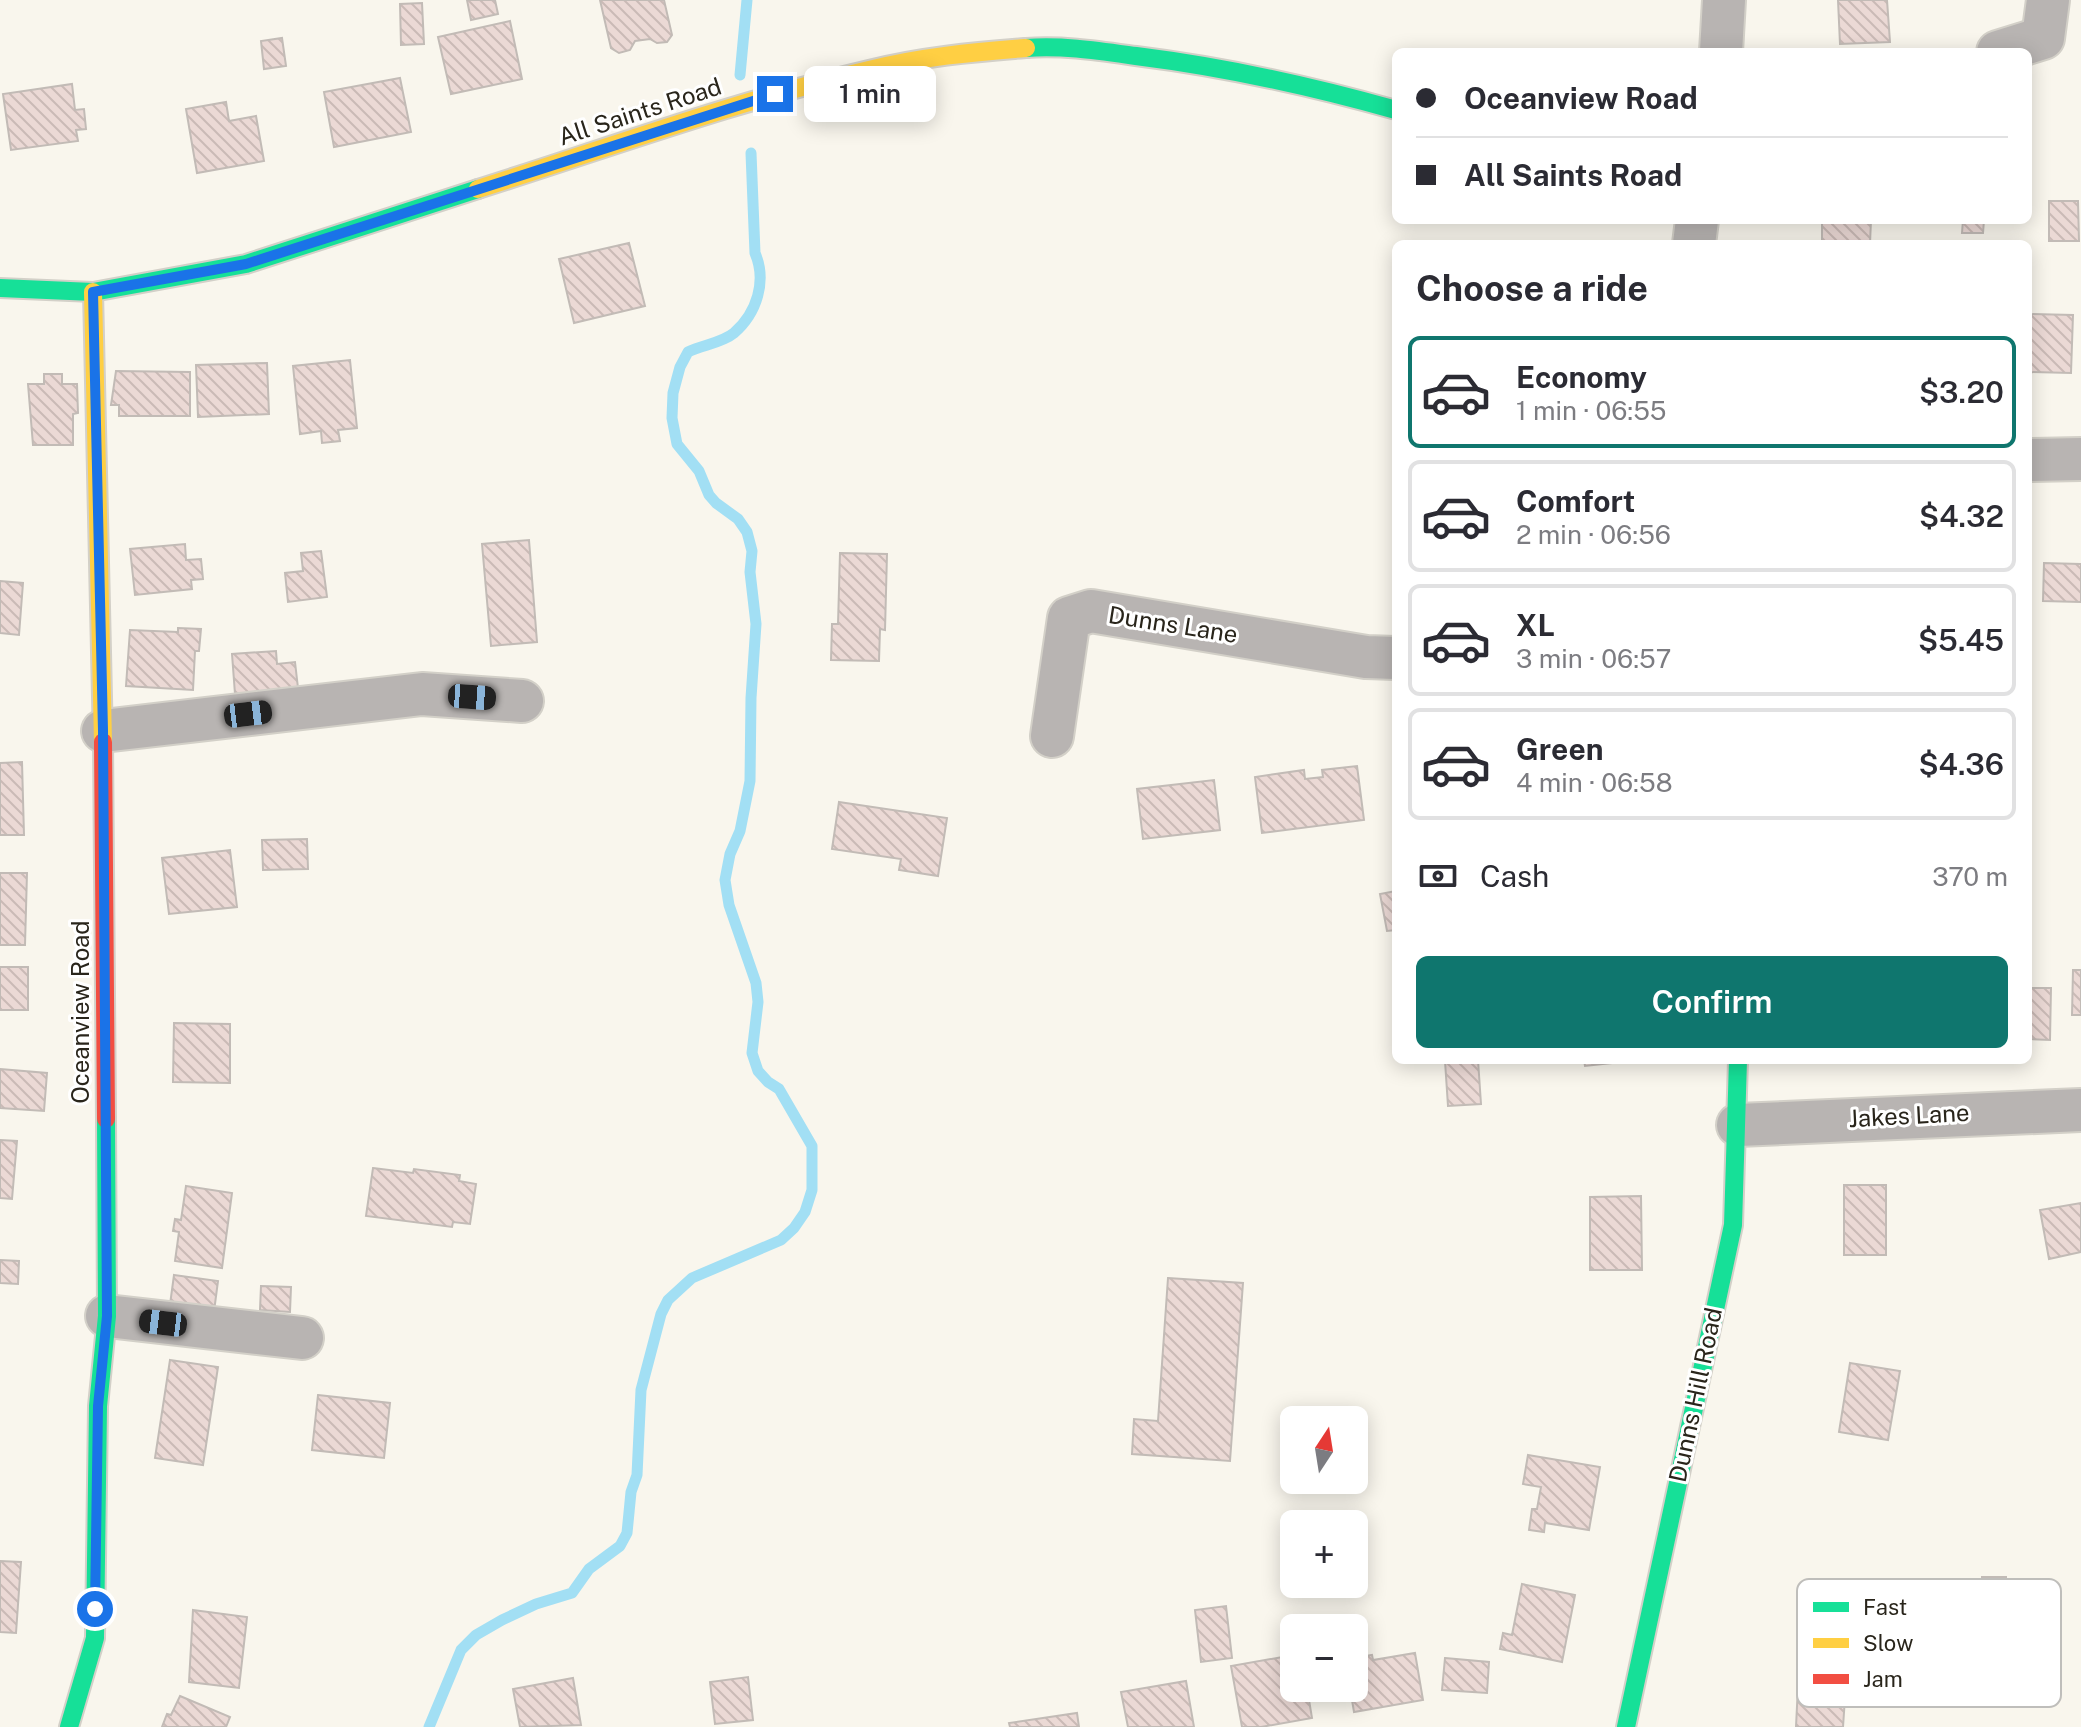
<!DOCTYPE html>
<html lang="en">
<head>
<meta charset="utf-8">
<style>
  body { margin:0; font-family:"Public Sans",sans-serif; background:#f7f7f7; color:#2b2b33; height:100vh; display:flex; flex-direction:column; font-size:30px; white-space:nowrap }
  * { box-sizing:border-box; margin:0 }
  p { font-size:26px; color:#7c7c81 }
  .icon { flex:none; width:44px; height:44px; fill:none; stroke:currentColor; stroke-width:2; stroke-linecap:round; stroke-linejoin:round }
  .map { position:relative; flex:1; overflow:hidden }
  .drawer { position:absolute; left:1392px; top:240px; width:640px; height:824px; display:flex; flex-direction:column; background:#fff; border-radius:12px; box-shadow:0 4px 20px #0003 }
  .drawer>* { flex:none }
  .top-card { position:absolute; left:1392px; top:48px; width:640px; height:176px; border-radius:12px; box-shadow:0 4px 20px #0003; display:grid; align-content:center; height:176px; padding:0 24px; background:#fff }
  .needle { width:52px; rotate:12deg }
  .controls { position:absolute; left:1280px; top:1406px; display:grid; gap:16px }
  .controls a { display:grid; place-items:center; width:88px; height:88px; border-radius:12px; background:#fff; box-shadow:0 4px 20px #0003; font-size:40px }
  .end { position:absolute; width:36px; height:36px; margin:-18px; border:10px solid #1a73e8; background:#fff; box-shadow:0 0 0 4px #fff }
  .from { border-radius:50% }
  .bubble { position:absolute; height:56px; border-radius:12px; background:#fff; box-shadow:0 4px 20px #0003; font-size:26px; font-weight:600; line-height:56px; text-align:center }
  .car { position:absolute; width:24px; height:48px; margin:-24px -12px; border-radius:10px; box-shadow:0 0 6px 2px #0007; background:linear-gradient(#222 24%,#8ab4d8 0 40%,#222 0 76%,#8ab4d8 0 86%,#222 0) }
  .top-card b { display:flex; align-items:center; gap:28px; height:76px; font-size:30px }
  .top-card b+b { border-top:2px solid #e1e1e2 }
  .top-card i { width:20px; height:20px; background:#2b2b33 }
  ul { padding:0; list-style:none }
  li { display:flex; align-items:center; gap:24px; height:112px; margin:0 16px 12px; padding:0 8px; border:4px solid #e1e1e2; border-radius:12px }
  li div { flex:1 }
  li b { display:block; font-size:30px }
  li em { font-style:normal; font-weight:600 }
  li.on { border-color:#0f766e }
  li>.icon { width:72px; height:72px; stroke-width:1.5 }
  h2 { padding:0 24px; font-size:36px; line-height:96px }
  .pay { display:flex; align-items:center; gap:20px; height:88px; padding:0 24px; font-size:30px }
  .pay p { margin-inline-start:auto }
  .cta { display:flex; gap:16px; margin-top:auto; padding:16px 24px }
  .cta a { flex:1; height:92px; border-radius:12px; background:#0f766e; color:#fff; font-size:32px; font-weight:600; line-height:92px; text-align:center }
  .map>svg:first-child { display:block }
</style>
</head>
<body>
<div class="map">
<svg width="2081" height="1727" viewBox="0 0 2081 1727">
  <defs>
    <pattern id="building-back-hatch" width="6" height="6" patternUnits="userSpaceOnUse" patternTransform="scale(2)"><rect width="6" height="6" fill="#ebd9d5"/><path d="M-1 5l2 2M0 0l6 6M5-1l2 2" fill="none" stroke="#cabab6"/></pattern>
  </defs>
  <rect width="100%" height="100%" fill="#f9f6ed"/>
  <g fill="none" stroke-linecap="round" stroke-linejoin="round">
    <!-- stream -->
    <g stroke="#a2dff4" stroke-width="11">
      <polyline points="740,75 747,0"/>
      <path d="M429,1727L461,1650L476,1635L502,1620L536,1604L572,1593L589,1569L620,1546L627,1533L631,1492L637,1475L641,1390L661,1314L668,1300L692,1278L781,1240L794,1228L805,1212L812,1190V1146L779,1089L768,1082L758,1071L752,1053L758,1002L756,983L729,905L725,880L730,854L740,831L750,781L751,698L756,624L750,572L752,551L747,532L738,519L716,503L709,495L699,471L677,444L672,418L673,393L680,367L688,352C702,345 722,343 734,333C757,313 767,281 755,253L751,153"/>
    </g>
  </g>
  <!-- building -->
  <g fill="url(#building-back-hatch)" stroke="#c2bbb6" stroke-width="2">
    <polygon points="467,0 495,0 498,14 471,20"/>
    <polygon points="600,0 664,0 672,35 667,42 657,43 650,39 635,41 630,50 619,53 611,48"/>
    <polygon points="1838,0 1887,0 1890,42 1840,44"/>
    <polygon points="422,3 424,44 401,45 400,4"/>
    <polygon points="510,21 522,79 451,94 438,37"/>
    <polygon points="282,38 286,66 264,69 261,41"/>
    <polygon points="400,78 411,132 334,147 324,92"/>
    <polygon points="72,84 75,110 84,109 86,129 76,130 78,141 11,150 3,94"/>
    <polygon points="226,102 229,121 256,116 264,161 197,173 186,109"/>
    <polygon points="2049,201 2078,201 2079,241 2049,241"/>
    <polygon points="1822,220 1871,220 1870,244 1822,244"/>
    <polygon points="1963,220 1984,220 1983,233 1962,233"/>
    <polygon points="629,243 645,306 574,323 559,259"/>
    <polygon points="2028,314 2073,315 2071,373 2028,372"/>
    <polygon points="350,360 357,428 338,430 340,441 322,443 321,431 300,434 293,366"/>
    <polygon points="267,363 269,414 198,417 196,365"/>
    <polygon points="116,371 190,372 190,416 119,416 119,405 111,405"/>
    <polygon points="44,374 62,374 62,384 77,384 78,413 73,414 73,445 33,445 28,384 44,384"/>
    <polygon points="529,540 537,642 491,646 482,544"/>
    <polygon points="185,544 186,560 201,559 203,579 191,580 192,589 135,595 130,549"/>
    <polygon points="321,551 327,597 288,602 285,573 303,571 301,553"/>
    <polygon points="840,553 887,554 885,630 880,629 879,661 831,660 832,624 838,624"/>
    <polygon points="2044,563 2081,564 2081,602 2043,601"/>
    <polygon points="0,581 23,583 19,635 0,633"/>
    <polygon points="178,628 201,629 199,651 195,651 193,690 126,686 130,630 178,632"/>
    <polygon points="276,651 277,664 295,662 298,688 235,694 232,654"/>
    <polygon points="22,762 24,835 0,835 0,763"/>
    <polygon points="1357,766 1364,820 1262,833 1255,777 1304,770 1305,779 1323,777 1322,770"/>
    <polygon points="1214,780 1220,830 1143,839 1137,789"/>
    <polygon points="839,802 947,818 938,876 899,870 901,859 832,849"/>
    <polygon points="307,839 308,869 263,870 262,840"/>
    <polygon points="230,850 237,907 169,914 162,858"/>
    <polygon points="0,873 27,873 25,945 0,945"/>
    <polygon points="1396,891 1396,930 1387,931 1380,894"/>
    <rect x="0" y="967" width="28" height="43"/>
    <polygon points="2073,970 2081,970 2081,1015 2072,1015"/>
    <polygon points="2028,988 2051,988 2050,1040 2028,1039"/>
    <polygon points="174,1023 230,1024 230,1083 173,1082"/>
    <polygon points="1478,1060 1481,1104 1448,1106 1445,1061"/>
    <polygon points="1584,1060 1630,1060 1630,1061 1585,1066"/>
    <polygon points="0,1069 47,1073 44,1111 0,1108"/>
    <polygon points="0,1140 17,1141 12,1199 0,1198"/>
    <polygon points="373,1168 413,1173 414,1169 460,1175 459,1181 476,1184 470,1224 453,1222 452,1227 366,1216"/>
    <rect x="1844" y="1185" width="42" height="70"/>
    <polygon points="186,1186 232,1193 222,1268 175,1261 179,1232 173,1231 175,1219 181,1220"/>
    <polygon points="1641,1196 1642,1270 1590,1270 1590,1197"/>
    <polygon points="2081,1203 2081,1252 2049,1259 2040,1210"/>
    <polygon points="0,1260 19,1261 18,1284 0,1283"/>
    <polygon points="174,1275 218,1281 213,1319 169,1312"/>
    <polygon points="1168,1278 1243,1283 1230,1461 1132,1454 1134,1419 1158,1421"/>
    <polygon points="261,1286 291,1287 290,1312 260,1310"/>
    <polygon points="170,1360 218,1367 203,1465 155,1458"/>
    <polygon points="1850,1363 1900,1371 1888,1440 1839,1432"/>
    <polygon points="318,1395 390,1403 384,1458 312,1450"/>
    <polygon points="1528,1455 1600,1467 1589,1530 1545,1523 1544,1532 1529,1530 1532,1509 1537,1509 1541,1487 1523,1484"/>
    <polygon points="0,1561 21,1562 16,1633 0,1632"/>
    <polygon points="1982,1577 2006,1577 2006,1614 1982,1614 1982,1597 1980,1597 1979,1611 1966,1611 1966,1584 1982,1588"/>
    <polygon points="1522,1584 1575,1595 1562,1662 1500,1649 1503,1633 1512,1635"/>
    <polygon points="1226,1606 1232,1658 1201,1662 1195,1610"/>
    <polygon points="193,1610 247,1617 239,1688 189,1682"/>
    <polygon points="1415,1653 1423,1700 1354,1712 1350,1688 1354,1688 1354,1665 1360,1664 1359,1657 1372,1655 1373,1660"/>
    <polygon points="1294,1655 1294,1688 1307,1688 1312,1718 1261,1727 1242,1727 1231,1666"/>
    <polygon points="1445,1658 1489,1662 1487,1693 1442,1690"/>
    <polygon points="1799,1665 1847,1668 1843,1727 1796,1727"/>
    <polygon points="748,1677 753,1720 715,1724 710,1682"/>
    <polygon points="573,1678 581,1725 520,1727 513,1689"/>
    <polygon points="1186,1681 1194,1727 1128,1727 1121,1692"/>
    <polygon points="180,1696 230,1717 226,1727 162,1727 167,1714 171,1715"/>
    <polygon points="1077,1713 1079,1727 1010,1727 1009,1723"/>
  </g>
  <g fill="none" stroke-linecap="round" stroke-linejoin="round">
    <!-- street casing -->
    <g stroke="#d3d0c8" stroke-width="46">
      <g id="street">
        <polyline points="1721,52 1724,0"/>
        <polyline points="1998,52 2043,38 2048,0"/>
        <polyline points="1694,244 1697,220"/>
        <polyline points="2028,460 2081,459"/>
        <polyline points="103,731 422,694 522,701"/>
        <polyline points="1052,736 1069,618 1091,611 1366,657 1396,658"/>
        <polyline points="1738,1125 2081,1110"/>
        <polyline points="107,1316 302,1338"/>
      </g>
    </g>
    <!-- fast casing -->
    <g stroke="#d3d0c8" stroke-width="22">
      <g id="fast">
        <path d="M1026,48C1062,45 1100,51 1136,56C1224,67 1311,86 1396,110"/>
        <polyline points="0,288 93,292 246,264 478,189"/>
        <polyline points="69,1727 95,1638 98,1406 107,1316 106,1119"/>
        <polyline points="1626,1727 1733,1225 1738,1060"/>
      </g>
    </g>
    <!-- slow casing -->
    <g stroke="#d3d0c8" stroke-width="22">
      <g id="slow">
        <path d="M478,189C608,148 736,101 869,70C920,57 973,52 1026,48"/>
        <polyline points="93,292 103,742"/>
      </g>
    </g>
    <!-- jam casing -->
    <g stroke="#d3d0c8" stroke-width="22">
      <polyline id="jam" points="103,742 106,1119"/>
    </g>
    <!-- street -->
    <use href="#street" stroke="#b8b4b2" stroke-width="42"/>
    <!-- fast -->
    <use href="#fast" stroke="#16e098" stroke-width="18"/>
    <!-- slow -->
    <use href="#slow" stroke="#ffcf43" stroke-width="18"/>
    <!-- jam -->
    <use href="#jam" stroke="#f24e42" stroke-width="18"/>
  </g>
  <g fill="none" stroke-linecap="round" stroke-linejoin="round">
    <!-- route -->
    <polyline stroke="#1a73e8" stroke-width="10" points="95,1609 98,1406 107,1316 103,731 93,292 246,264 775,94"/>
  </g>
  <g text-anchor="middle" stroke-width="6" stroke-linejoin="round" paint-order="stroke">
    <!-- street labels -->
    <g font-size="24" fill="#29251b" stroke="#fff">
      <text transform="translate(640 112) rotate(-18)" y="8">All Saints Road</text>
      <text transform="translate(1173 625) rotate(9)" y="8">Dunns Lane</text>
      <text transform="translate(81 1012) rotate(-90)" y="8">Oceanview Road</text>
      <text transform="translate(1909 1116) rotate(-3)" y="8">Jakes Lane</text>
      <text transform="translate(1696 1395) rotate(-78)" y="8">Dunns Hill Road</text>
    </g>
  </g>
  <!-- legend -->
  <rect x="1797" y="1579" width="264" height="128" rx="12" fill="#fff" stroke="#bfbebb" stroke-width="2"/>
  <rect x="1813" y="1602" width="36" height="10" fill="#16e098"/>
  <rect x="1813" y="1638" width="36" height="10" fill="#ffcf43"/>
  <rect x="1813" y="1674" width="36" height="10" fill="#f24e42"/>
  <g font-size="22" fill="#29251b">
    <text x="1863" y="1615">Fast</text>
    <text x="1863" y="1651">Slow</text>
    <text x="1863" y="1687">Jam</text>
  </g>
</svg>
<div class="controls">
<a><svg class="needle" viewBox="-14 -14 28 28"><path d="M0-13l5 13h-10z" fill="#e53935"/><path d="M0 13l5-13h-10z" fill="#7c7c81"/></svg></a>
<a>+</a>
<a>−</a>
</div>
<i class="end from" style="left:95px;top:1609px"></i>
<i class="end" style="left:775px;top:94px"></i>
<div class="bubble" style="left:804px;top:66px;width:132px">1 min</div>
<i class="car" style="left:472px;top:697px;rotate:94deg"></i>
<i class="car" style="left:248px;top:714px;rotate:83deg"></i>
<i class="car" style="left:163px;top:1323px;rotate:277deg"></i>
<div class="top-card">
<b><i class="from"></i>Oceanview Road</b>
<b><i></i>All Saints Road</b>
</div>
<section class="drawer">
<h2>Choose a ride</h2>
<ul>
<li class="on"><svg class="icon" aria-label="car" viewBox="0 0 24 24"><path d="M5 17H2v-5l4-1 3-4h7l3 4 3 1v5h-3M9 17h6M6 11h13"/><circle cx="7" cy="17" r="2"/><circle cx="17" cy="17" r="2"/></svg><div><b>Economy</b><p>1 min · 06:55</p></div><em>$3.20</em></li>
<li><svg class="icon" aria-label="car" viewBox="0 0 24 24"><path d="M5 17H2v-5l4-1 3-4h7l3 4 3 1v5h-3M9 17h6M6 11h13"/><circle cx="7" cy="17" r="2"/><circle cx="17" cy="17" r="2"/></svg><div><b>Comfort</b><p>2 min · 06:56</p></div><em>$4.32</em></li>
<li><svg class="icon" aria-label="car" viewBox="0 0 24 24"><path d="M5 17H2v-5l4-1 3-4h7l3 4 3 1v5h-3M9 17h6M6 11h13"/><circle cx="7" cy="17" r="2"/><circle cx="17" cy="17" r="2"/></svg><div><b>XL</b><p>3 min · 06:57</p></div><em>$5.45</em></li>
<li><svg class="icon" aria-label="car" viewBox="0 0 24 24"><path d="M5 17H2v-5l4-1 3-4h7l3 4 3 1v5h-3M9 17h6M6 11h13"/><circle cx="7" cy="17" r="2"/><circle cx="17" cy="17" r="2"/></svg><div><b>Green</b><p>4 min · 06:58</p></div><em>$4.36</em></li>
</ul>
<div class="pay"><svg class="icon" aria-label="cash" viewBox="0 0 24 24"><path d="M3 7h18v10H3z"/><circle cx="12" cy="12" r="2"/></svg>Cash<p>370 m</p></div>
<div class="cta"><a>Confirm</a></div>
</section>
</div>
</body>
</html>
